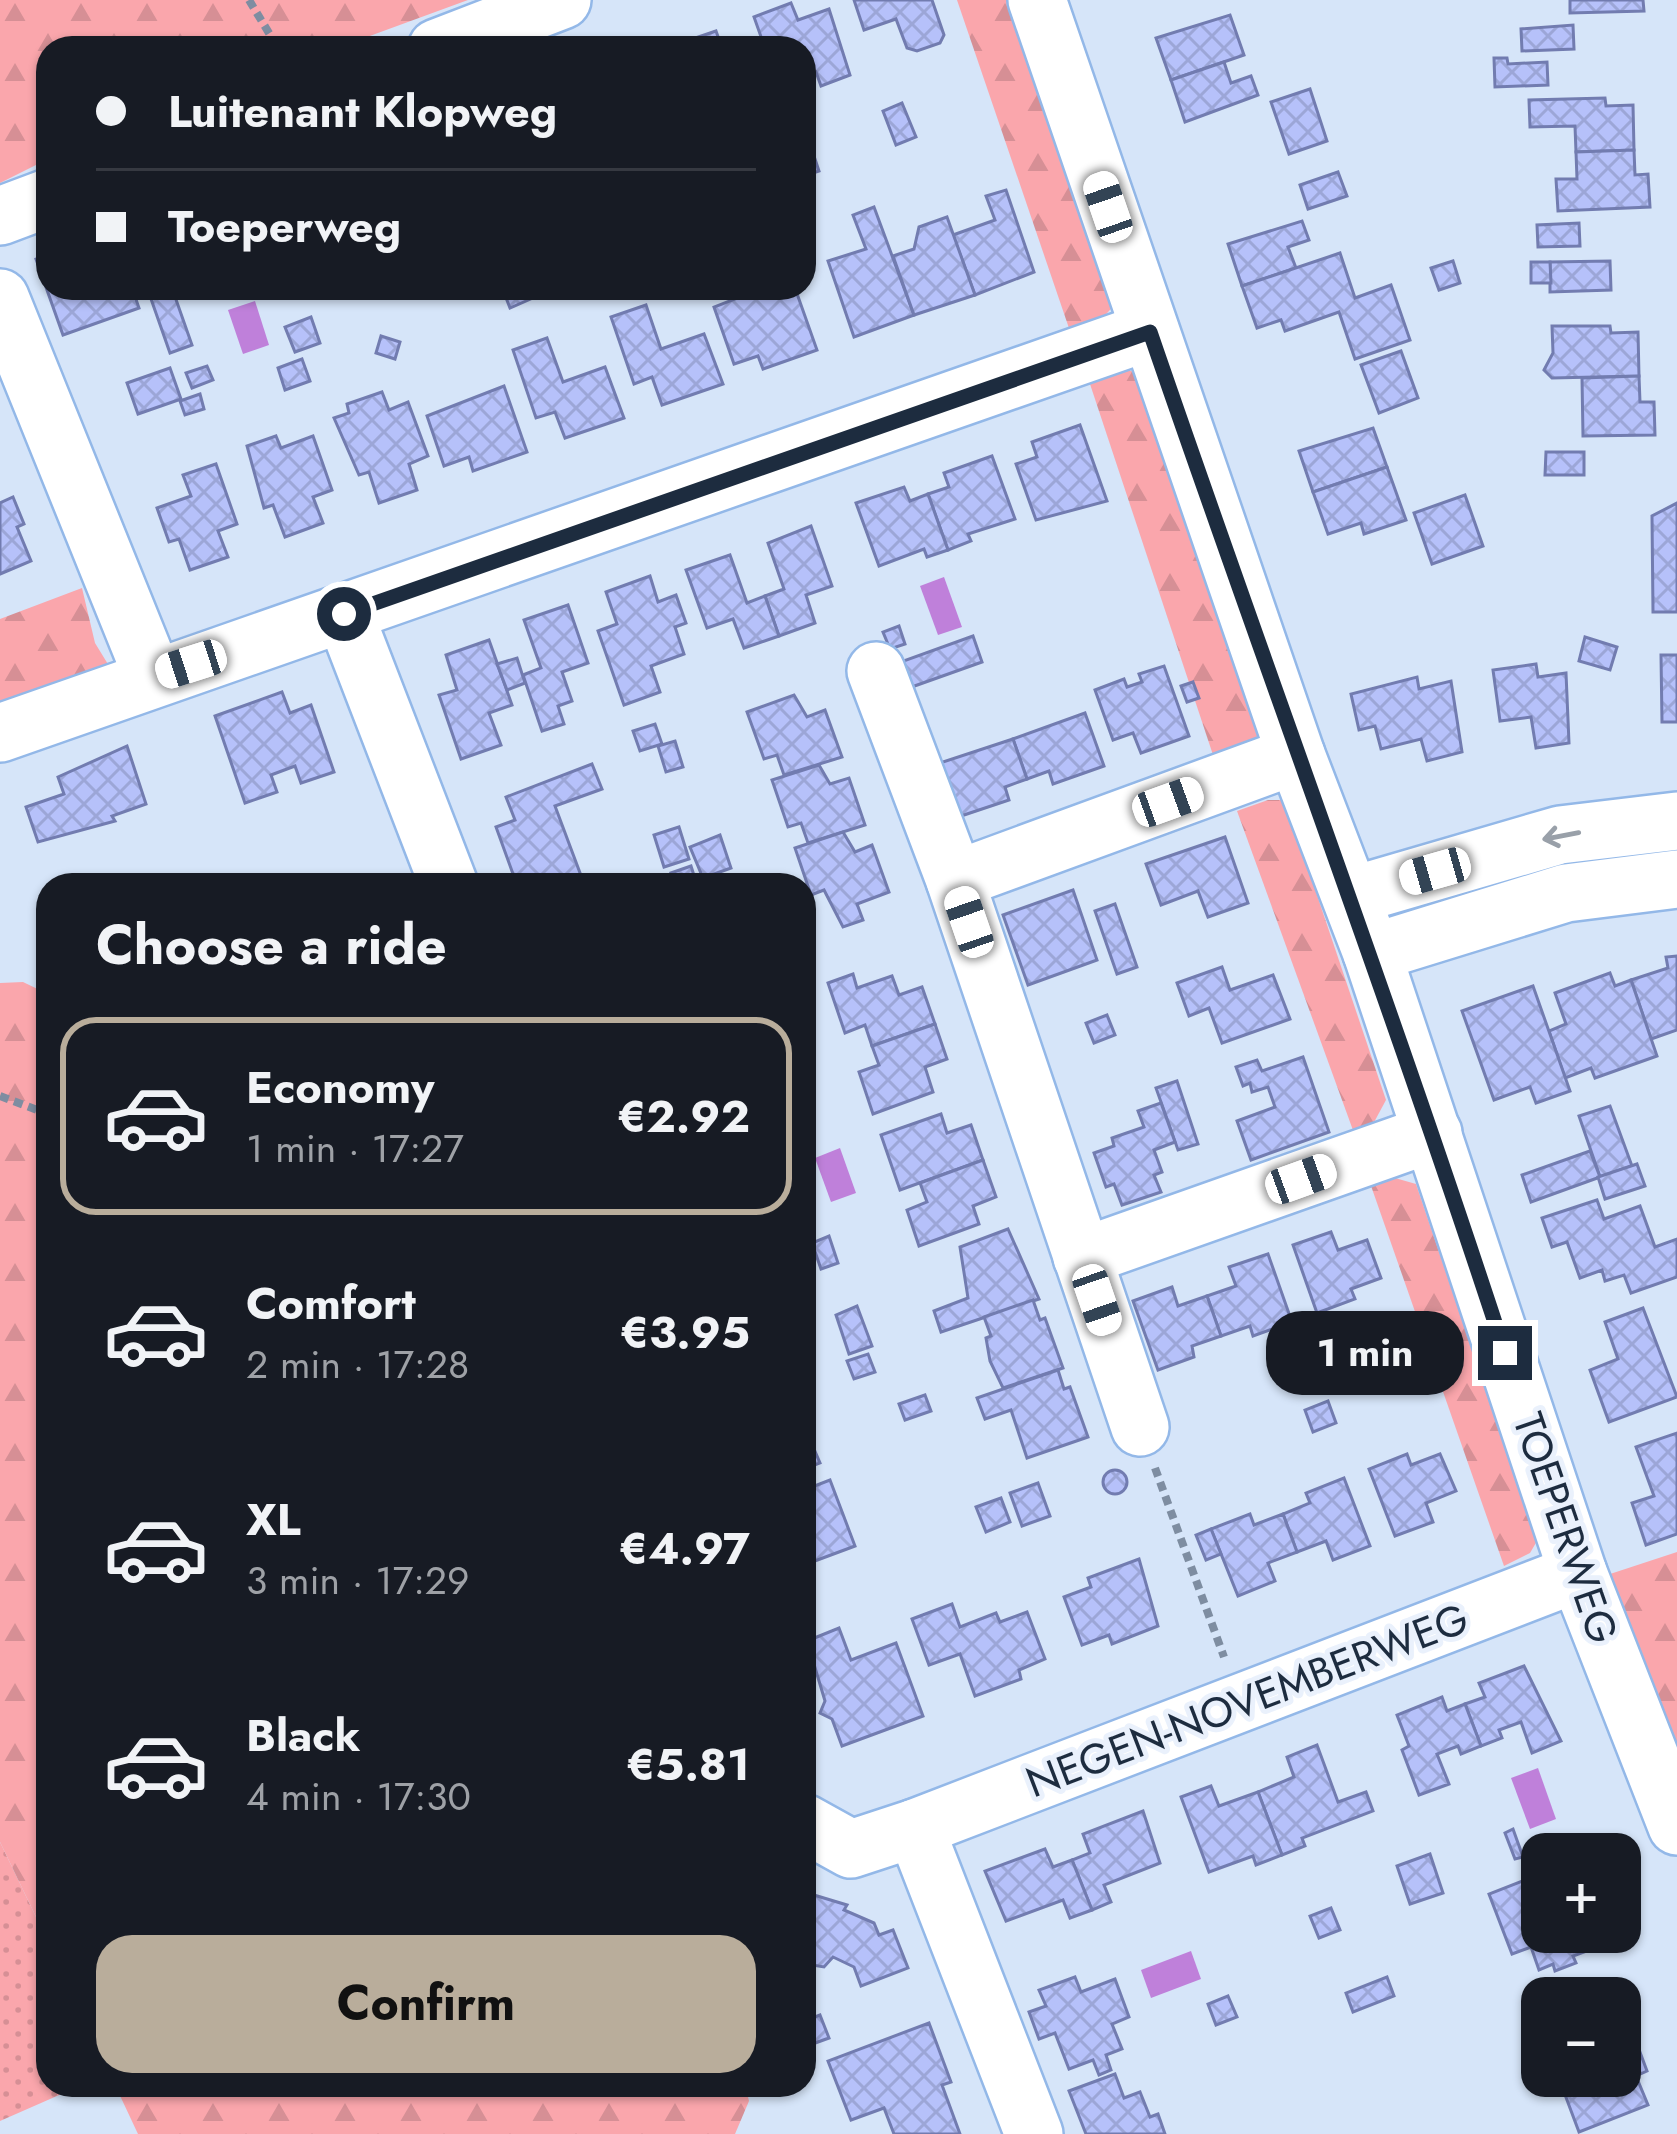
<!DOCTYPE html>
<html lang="en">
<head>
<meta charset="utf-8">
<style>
  body { margin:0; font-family:Jost,sans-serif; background:#20242c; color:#f1f3f6; height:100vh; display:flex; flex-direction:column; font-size:45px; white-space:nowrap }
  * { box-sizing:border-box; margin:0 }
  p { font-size:39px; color:#9ea1a6 }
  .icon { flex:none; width:66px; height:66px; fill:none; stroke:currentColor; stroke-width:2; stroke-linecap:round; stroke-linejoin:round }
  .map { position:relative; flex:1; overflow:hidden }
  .panel { position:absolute; left:36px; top:873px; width:780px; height:1224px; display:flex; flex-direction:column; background:#171b24; border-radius:36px; box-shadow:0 3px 9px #0004 }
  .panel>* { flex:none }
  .top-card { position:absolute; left:36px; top:36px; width:780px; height:264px; border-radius:36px; box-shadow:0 3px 9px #0004; display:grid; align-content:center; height:264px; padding:0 60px; background:#171b24 }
  .controls { position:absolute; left:1521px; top:1833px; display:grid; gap:24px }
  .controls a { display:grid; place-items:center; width:120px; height:120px; border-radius:24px; background:#171b24; box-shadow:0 3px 9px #0004; font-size:60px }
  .end { position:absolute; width:54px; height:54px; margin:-27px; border:15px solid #1d2c3f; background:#fff; box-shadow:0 0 0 6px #fff }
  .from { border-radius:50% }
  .bubble { position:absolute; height:84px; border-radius:36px; background:#171b24; box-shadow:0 3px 9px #0004; font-size:39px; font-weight:700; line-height:84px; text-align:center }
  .car { position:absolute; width:36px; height:72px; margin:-36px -18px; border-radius:15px; box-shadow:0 0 9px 3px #0007; background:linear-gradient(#fff 24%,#345 0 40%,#fff 0 76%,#345 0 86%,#fff 0) }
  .top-card b { display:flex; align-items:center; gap:42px; height:114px; font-size:45px }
  .top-card b+b { border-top:3px solid #363941 }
  .top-card i { width:30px; height:30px; background:#f1f3f6 }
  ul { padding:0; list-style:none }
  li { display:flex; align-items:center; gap:36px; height:198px; margin:0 24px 18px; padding:0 36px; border:6px solid transparent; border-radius:36px }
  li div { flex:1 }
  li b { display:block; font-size:45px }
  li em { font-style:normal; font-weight:700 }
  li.on { border-color:#b9ad9b }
  li>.icon { width:108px; height:108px; stroke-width:1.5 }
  h2 { padding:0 60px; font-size:54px; line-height:144px }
  .cta { display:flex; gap:24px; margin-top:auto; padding:24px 60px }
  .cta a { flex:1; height:138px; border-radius:36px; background:#b9ad9b; color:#111; font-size:48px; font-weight:700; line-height:138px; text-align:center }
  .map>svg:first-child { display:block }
</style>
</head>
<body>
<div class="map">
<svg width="1677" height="2134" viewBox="0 0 1677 2134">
  <defs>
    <pattern id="grass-dots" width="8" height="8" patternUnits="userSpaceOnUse" patternTransform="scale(3)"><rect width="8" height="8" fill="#faa6ac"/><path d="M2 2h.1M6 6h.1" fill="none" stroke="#d68f95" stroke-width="1.8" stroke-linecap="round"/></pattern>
    <pattern id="forest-firs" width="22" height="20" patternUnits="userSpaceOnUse" patternTransform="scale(3)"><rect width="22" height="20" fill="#faa6ac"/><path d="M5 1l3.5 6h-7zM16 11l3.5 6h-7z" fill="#d68f95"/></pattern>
    <pattern id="building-cross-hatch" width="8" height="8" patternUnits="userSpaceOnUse" patternTransform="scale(3)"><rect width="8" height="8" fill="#b6c1fa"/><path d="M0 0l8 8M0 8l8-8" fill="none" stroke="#9ca6d7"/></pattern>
  </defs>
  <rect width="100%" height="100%" fill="#d6e5f9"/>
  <!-- grass -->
  <polygon fill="url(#grass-dots)" points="0,1842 48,1942 48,2085 82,2085 0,2121"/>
  <!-- forest -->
  <g fill="url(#forest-firs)">
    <polygon points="0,0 468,0 337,48 48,48 48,159 0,183"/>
    <polygon points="957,0 1021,0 1120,299 1097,324 1071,334"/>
    <polygon points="1127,370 1146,375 1265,738 1217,767 1090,384"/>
    <polygon points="82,588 95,643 114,674 0,718 0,619"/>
    <polygon points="1268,800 1285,800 1386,1100 1372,1126 1354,1133 1237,811"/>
    <polygon points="23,982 48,994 48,1942 0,1842 0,983"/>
    <polygon points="1395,1178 1416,1184 1537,1541 1530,1553 1504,1566 1370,1183"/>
    <polygon points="1677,1552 1677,1755 1607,1575"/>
    <polygon points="115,2085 745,2085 749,2101 735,2134 138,2134"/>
  </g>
  <!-- water -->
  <g fill="#bf80da">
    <polygon points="255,301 269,345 243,354 228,310"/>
    <polygon points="944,577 962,627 938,635 920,586"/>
    <polygon points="840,1148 856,1193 831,1202 815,1158"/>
    <polygon points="1538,1768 1556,1819 1530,1829 1511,1778"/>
    <polygon points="1191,1951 1201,1979 1151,1998 1141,1970"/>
  </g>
  <!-- building -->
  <g fill="url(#building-cross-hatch)" stroke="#727cb0" stroke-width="3">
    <polygon points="854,0 932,0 944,35 940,43 917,51 907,48 896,19 864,30"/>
    <polygon points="1570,0 1643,0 1644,11 1570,13"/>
    <polygon points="791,3 798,20 829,9 850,75 821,86 816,72 804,76 804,48 765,48 754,17"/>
    <polygon points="1230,15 1244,55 1171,80 1156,38"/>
    <polygon points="1573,25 1574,49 1522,51 1521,29"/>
    <polygon points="716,31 722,48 672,46"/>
    <polygon points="1494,58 1507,58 1508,64 1547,62 1548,85 1495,87"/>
    <polygon points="1224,62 1231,83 1251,76 1258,95 1185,122 1171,80"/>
    <polygon points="1310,89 1327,141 1289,154 1271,102"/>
    <polygon points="1605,98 1606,106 1633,105 1634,150 1576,152 1575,126 1530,127 1529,100"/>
    <polygon points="902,103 916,137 896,145 883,111"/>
    <polygon points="812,150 819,171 804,176 804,152"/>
    <polygon points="1634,150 1635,175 1648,174 1650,207 1558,211 1556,179 1577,179 1576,152"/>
    <polygon points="1338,172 1347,196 1308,209 1300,185"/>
    <polygon points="1006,190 1034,272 975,295 953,235 995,220 986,196"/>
    <polygon points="874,207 914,315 854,337 828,261 866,249 853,215"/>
    <polygon points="947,217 975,295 914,315 893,256 914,249 919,227"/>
    <polygon points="1302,221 1309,240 1288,247 1296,268 1242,286 1228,244"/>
    <polygon points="1579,223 1580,246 1538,247 1537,225"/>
    <polygon points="1340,253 1355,298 1391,285 1410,340 1355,359 1339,312 1285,331 1281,320 1257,328 1242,286"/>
    <polygon points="48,254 48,288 132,288 139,308 63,335 36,259"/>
    <polygon points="1453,261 1460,283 1439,290 1431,268"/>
    <polygon points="1610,261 1611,290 1550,292 1550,262"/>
    <polygon points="1531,262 1550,262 1551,283 1531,283"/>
    <polygon points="531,288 535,297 510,308 503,290"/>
    <polygon points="763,288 795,288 817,350 763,369 758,356 734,364 714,307"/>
    <polygon points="173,291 192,345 170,353 151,299"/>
    <polygon points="646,305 661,349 704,334 723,384 662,405 652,377 634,384 611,317"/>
    <polygon points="311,317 320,343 295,352 285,327"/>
    <polygon points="1552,326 1610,326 1611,333 1638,332 1639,376 1552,378 1544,370 1553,353"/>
    <polygon points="381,336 400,342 395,359 376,353"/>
    <polygon points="547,338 563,382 605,367 624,418 565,438 555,412 536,418 513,350"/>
    <polygon points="1401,351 1418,398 1379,413 1361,365"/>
    <polygon points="302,359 310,381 285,390 278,368"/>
    <polygon points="207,366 213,380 192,388 186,373"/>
    <polygon points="170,368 181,399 138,414 127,383"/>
    <polygon points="1639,376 1640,402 1654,402 1655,435 1583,436 1582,378"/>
    <polygon points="504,386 527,452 473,471 469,457 444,466 427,416"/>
    <polygon points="382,392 389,410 408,402 428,456 409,464 417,490 379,503 369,472 359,475 334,418 349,413 347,404"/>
    <polygon points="200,394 204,409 185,415 180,401"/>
    <polygon points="1080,425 1107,501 1036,520 1016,464 1037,457 1032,442"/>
    <polygon points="1373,428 1387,467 1313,492 1299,451"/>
    <polygon points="276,436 281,448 313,436 332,490 313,497 323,523 285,537 273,505 264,508 247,446"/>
    <polygon points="1546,452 1584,452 1584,475 1545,475"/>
    <polygon points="992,456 1015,519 968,534 971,541 948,550 928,494 949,487 944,473"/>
    <polygon points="216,464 237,524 218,531 228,557 190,570 179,539 169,542 157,508 191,496 183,475"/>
    <polygon points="1387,467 1406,520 1364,534 1361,523 1328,534 1313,492"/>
    <polygon points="904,487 910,501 928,494 948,550 927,557 924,549 879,566 856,503"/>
    <polygon points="1465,495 1483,546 1432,564 1414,513"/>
    <polygon points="13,497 24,524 17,527 31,561 0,574 0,503"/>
    <polygon points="1677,503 1677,612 1653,612 1652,516"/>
    <polygon points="811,526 832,586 806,595 815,623 779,636 765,596 784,589 768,543"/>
    <polygon points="730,555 747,603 765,596 779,636 744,648 733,619 707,628 686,570"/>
    <polygon points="650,576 658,602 676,595 686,623 675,627 684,654 651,666 660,692 624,705 598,631 617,624 606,592"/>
    <polygon points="568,605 588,663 562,672 572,701 558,706 564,724 542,731 523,675 541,668 524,620"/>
    <polygon points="899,626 905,644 890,649 883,632"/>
    <polygon points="973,636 982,662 906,689 895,664"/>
    <polygon points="1585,637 1617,647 1610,670 1579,661"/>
    <polygon points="489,640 512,705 489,713 501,745 461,759 439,695 457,690 446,655"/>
    <polygon points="1661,655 1677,655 1677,722 1662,722"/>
    <polygon points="517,658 525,683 507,690 497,664"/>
    <polygon points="1536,664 1538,677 1566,673 1569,743 1536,748 1531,717 1500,721 1493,670"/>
    <polygon points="1164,666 1189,736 1141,753 1133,733 1113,740 1095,690 1124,679 1127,687 1142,682 1139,674"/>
    <polygon points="1417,677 1419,689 1451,681 1462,752 1427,761 1421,739 1381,749 1375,726 1359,730 1351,694"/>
    <polygon points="1193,682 1199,698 1187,702 1181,686"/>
    <polygon points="282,692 290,713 311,705 334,772 301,783 295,766 271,775 277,792 245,803 215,716"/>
    <polygon points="794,695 807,717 825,710 842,757 784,775 777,755 764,759 747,712"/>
    <polygon points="1085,713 1104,766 1053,784 1049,771 1027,779 1013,739"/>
    <polygon points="655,724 662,744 640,751 633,731"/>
    <polygon points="1013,739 1027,779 1005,787 1009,800 958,817 940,763"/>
    <polygon points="675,741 683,767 666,772 658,746"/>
    <polygon points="127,746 146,804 112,816 115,821 38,842 26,807 64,794 58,777"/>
    <polygon points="592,764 602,789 555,806 583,881 517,885 496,827 515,820 506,797"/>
    <polygon points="819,765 830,784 849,778 865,825 808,843 801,823 788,827 772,780"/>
    <polygon points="679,827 689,859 664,867 654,835"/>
    <polygon points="843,832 855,852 872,845 889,892 857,904 863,920 843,927 824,890 811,895 795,848"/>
    <polygon points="720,835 731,868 703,878 690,847"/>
    <polygon points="1225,837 1248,903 1208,917 1198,891 1161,905 1146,864"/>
    <polygon points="691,866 697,885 676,885 671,873"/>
    <polygon points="1073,890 1097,960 1028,985 1003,915"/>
    <polygon points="1115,904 1137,967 1117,974 1095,911"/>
    <polygon points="1677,956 1677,1030 1651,1039 1631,980 1668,968 1666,957"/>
    <polygon points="1222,967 1230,990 1273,975 1290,1019 1222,1043 1209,1008 1189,1016 1177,983"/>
    <polygon points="1610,973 1615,986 1631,980 1657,1056 1595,1078 1591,1068 1565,1078 1549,1031 1566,1024 1555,993"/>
    <polygon points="853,974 857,988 892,976 899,995 922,987 935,1024 872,1046 865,1025 845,1033 828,983"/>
    <polygon points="1533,986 1570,1091 1536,1103 1530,1087 1494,1100 1462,1011"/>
    <polygon points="1107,1015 1115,1035 1094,1043 1086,1023"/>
    <polygon points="935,1024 947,1059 925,1067 933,1092 873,1114 859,1072 879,1065 872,1046"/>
    <polygon points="1303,1057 1329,1132 1251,1160 1237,1121 1275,1107 1268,1087 1252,1092 1250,1083 1243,1086 1236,1067 1257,1060 1262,1071"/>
    <polygon points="1177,1081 1198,1144 1178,1150 1156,1088"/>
    <polygon points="1161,1103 1175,1142 1154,1150 1162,1172 1154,1175 1161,1192 1122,1205 1114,1184 1106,1187 1094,1153 1114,1146 1112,1138 1144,1127 1138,1111"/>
    <polygon points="1610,1106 1632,1166 1600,1177 1579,1116"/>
    <polygon points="941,1114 947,1133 971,1125 983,1160 900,1190 881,1135"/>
    <polygon points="1590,1151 1600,1177 1531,1202 1522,1175"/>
    <polygon points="983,1160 996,1197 973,1206 979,1224 919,1246 907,1210 927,1202 920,1183"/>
    <polygon points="1637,1164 1645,1186 1605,1199 1598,1177"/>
    <polygon points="1597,1200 1604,1219 1640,1206 1655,1247 1677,1239 1677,1277 1631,1293 1624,1275 1605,1281 1602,1270 1580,1278 1567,1242 1552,1247 1542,1218"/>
    <polygon points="1008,1229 1039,1299 941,1332 934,1311 968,1298 960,1247"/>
    <polygon points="1331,1232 1338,1250 1367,1240 1381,1278 1351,1289 1355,1299 1317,1313 1293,1245"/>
    <polygon points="829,1236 838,1263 821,1269 812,1243"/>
    <polygon points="1268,1254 1292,1322 1253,1336 1250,1326 1221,1336 1207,1296 1236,1286 1229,1267"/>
    <polygon points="1172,1287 1178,1306 1207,1296 1221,1336 1192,1346 1194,1357 1158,1370 1133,1301"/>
    <polygon points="1033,1300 1040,1320 1045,1318 1063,1368 1003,1388 990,1361 986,1338 991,1336 984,1317"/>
    <polygon points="857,1306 872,1346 849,1354 836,1315"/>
    <polygon points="1643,1308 1677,1397 1609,1422 1590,1370 1618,1359 1605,1322"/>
    <polygon points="868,1354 875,1372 854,1379 847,1361"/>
    <polygon points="1058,1370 1064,1389 1070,1387 1088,1437 1027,1458 1011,1410 985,1419 977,1398"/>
    <polygon points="925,1395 931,1411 905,1420 899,1404"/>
    <polygon points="1328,1401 1336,1423 1313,1432 1305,1410"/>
    <polygon points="1677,1433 1677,1534 1646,1545 1632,1503 1654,1496 1636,1447"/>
    <polygon points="811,1442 820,1463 804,1469 804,1445"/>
    <polygon points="1407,1454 1411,1465 1440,1454 1456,1491 1426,1503 1433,1522 1395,1536 1369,1469"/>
    <circle cx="1115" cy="1482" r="12"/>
    <polygon points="1344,1478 1370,1546 1333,1560 1326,1541 1297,1552 1283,1514 1310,1503 1306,1493"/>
    <polygon points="830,1480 855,1546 804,1565 804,1490"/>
    <polygon points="1038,1483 1050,1516 1022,1526 1010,1493"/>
    <polygon points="1001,1498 1010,1522 986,1532 976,1507"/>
    <polygon points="1250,1514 1254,1525 1283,1514 1297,1552 1268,1563 1275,1581 1238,1596 1211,1529"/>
    <polygon points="1211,1529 1221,1554 1206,1560 1196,1535"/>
    <polygon points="1139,1559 1158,1626 1112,1644 1109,1635 1082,1645 1064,1597 1091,1587 1088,1578"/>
    <polygon points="952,1604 960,1627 996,1613 1000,1622 1027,1612 1045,1659 1019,1670 1021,1679 975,1696 960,1654 929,1665 912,1619"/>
    <polygon points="839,1628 851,1660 896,1643 923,1716 842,1746 832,1719 820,1713 825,1701 807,1641"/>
    <polygon points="1524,1666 1561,1741 1532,1753 1521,1722 1499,1730 1502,1738 1481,1746 1465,1704 1485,1697 1479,1683"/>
    <polygon points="1442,1697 1447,1711 1465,1704 1481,1746 1461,1754 1458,1746 1437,1754 1449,1784 1419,1795 1402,1750 1409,1746 1397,1715"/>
    <polygon points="1317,1745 1338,1802 1366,1792 1373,1811 1302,1838 1305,1846 1282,1855 1258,1792 1294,1777 1287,1757"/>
    <polygon points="1211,1786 1219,1806 1258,1792 1282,1855 1256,1865 1253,1856 1209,1872 1181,1797"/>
    <polygon points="1143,1811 1160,1863 1104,1885 1111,1902 1092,1910 1072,1860 1090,1853 1083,1834"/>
    <polygon points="1513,1829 1523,1857 1515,1859 1505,1833"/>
    <polygon points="1045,1849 1053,1867 1072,1860 1092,1910 1070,1918 1063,1900 1006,1921 985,1871"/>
    <polygon points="1430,1854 1443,1893 1410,1904 1397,1866"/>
    <polygon points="1530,1878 1542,1912 1542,1932 1595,1932 1600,1946 1573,1956 1576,1963 1555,1971 1553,1964 1539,1970 1531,1947 1512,1954 1489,1894"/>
    <polygon points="804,1892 847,1905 844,1910 874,1923 879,1935 893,1930 908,1968 861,1986 854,1967 833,1957 824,1967 806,1964"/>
    <polygon points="1331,1908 1340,1930 1319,1938 1310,1916"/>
    <polygon points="1075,1977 1081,1992 1115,1979 1129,2017 1112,2024 1122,2049 1106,2055 1111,2070 1099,2075 1093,2060 1069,2069 1055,2033 1039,2039 1029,2012 1046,2006 1039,1990"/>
    <polygon points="1387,1977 1394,1996 1353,2012 1346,1993"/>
    <polygon points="1570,1986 1575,1998 1542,1998 1542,2034 1530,2001"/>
    <polygon points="1228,1996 1237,2017 1216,2025 1208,2004"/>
    <polygon points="820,2015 829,2038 804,2047 804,2021"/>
    <polygon points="929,2023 951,2082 942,2085 960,2134 894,2134 884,2108 851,2120 828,2061"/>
    <polygon points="1631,2028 1647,2071 1636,2076 1648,2105 1579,2132 1558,2076 1620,2076 1620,2032"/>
    <polygon points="1115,2074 1124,2098 1140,2092 1150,2117 1158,2114 1165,2134 1086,2134 1069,2091"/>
  </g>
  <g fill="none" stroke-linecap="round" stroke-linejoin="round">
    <!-- minor casing -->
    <g stroke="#93b8e8" stroke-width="62">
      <g id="minor">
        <polyline points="1037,0 1296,755 1372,953 1578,1573 1677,1826"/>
        <polyline points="437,48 562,0"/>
        <polyline points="0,216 48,198"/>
        <polyline points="0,298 153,677"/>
        <polyline points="344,613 449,885"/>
        <polyline points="876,671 955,880 1140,1427"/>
        <polyline points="0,733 1150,331"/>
        <polyline points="955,880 1296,755"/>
        <polyline points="1351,896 1560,835 1677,821"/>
        <polyline points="1372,953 1566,893 1677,879"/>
        <polyline points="1082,1257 1433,1133"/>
        <polyline points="804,1823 851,1849 915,1828 1578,1573"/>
        <polyline points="915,1828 1034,2134"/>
      </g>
    </g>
    <!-- path -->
    <g stroke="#7e8da1" stroke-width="8" stroke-dasharray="9 6" stroke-linecap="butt">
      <polyline points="249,0 278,48"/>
      <polyline points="0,1096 48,1114"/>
      <polyline points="1155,1468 1224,1657"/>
    </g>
    <!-- minor -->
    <use href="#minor" stroke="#fff" stroke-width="57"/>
  </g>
  <!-- one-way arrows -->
  <defs><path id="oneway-shaft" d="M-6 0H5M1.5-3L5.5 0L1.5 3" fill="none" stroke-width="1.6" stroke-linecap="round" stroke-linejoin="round" transform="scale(3)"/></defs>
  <use stroke="#99a0a9" href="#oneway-shaft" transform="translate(1561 836) rotate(169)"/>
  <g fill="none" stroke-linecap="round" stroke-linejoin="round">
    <!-- route -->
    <path stroke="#1d2c3f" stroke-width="15" d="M344,614L1150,332C1267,673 1393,1010 1505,1353"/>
  </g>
  <g text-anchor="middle" stroke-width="10" stroke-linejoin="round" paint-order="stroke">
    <!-- street labels -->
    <g font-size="42" fill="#1d2c3f" stroke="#eaf1fc">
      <text transform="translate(1566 1528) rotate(71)" y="15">TOEPERWEG</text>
      <text transform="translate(1247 1700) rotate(-21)" y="15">NEGEN-NOVEMBERWEG</text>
    </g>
  </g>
</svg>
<div class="controls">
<a>+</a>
<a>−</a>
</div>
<i class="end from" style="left:344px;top:614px"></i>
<i class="end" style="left:1505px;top:1353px"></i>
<div class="bubble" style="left:1266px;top:1311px;width:198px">1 min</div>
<i class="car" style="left:1108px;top:207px;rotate:341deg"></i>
<i class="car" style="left:191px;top:664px;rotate:252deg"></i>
<i class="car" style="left:1168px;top:802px;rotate:70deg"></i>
<i class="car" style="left:1435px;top:871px;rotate:254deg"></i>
<i class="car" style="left:969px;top:922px;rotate:341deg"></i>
<i class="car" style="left:1301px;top:1179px;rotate:70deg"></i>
<i class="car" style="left:1097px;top:1300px;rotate:161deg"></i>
<div class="top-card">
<b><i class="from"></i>Luitenant Klopweg</b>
<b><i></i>Toeperweg</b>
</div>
<section class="panel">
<h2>Choose a ride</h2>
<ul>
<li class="on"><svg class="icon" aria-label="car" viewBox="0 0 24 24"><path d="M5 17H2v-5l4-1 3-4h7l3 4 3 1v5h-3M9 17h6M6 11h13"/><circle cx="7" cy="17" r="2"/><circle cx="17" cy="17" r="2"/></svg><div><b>Economy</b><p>1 min · 17:27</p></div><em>€2.92</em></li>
<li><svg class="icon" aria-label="car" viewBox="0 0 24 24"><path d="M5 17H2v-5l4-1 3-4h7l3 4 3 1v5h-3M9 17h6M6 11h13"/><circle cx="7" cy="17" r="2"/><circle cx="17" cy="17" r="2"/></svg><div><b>Comfort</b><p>2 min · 17:28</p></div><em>€3.95</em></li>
<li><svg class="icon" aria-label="car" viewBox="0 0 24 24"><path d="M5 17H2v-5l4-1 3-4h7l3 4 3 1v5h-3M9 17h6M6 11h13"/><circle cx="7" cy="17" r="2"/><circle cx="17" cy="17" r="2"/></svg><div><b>XL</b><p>3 min · 17:29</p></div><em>€4.97</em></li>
<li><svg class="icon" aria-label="car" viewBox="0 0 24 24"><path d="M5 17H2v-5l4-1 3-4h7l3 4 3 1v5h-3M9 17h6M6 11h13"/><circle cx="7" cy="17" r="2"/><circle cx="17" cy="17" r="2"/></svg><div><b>Black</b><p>4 min · 17:30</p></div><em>€5.81</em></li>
</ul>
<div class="cta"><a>Confirm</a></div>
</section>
</div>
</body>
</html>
